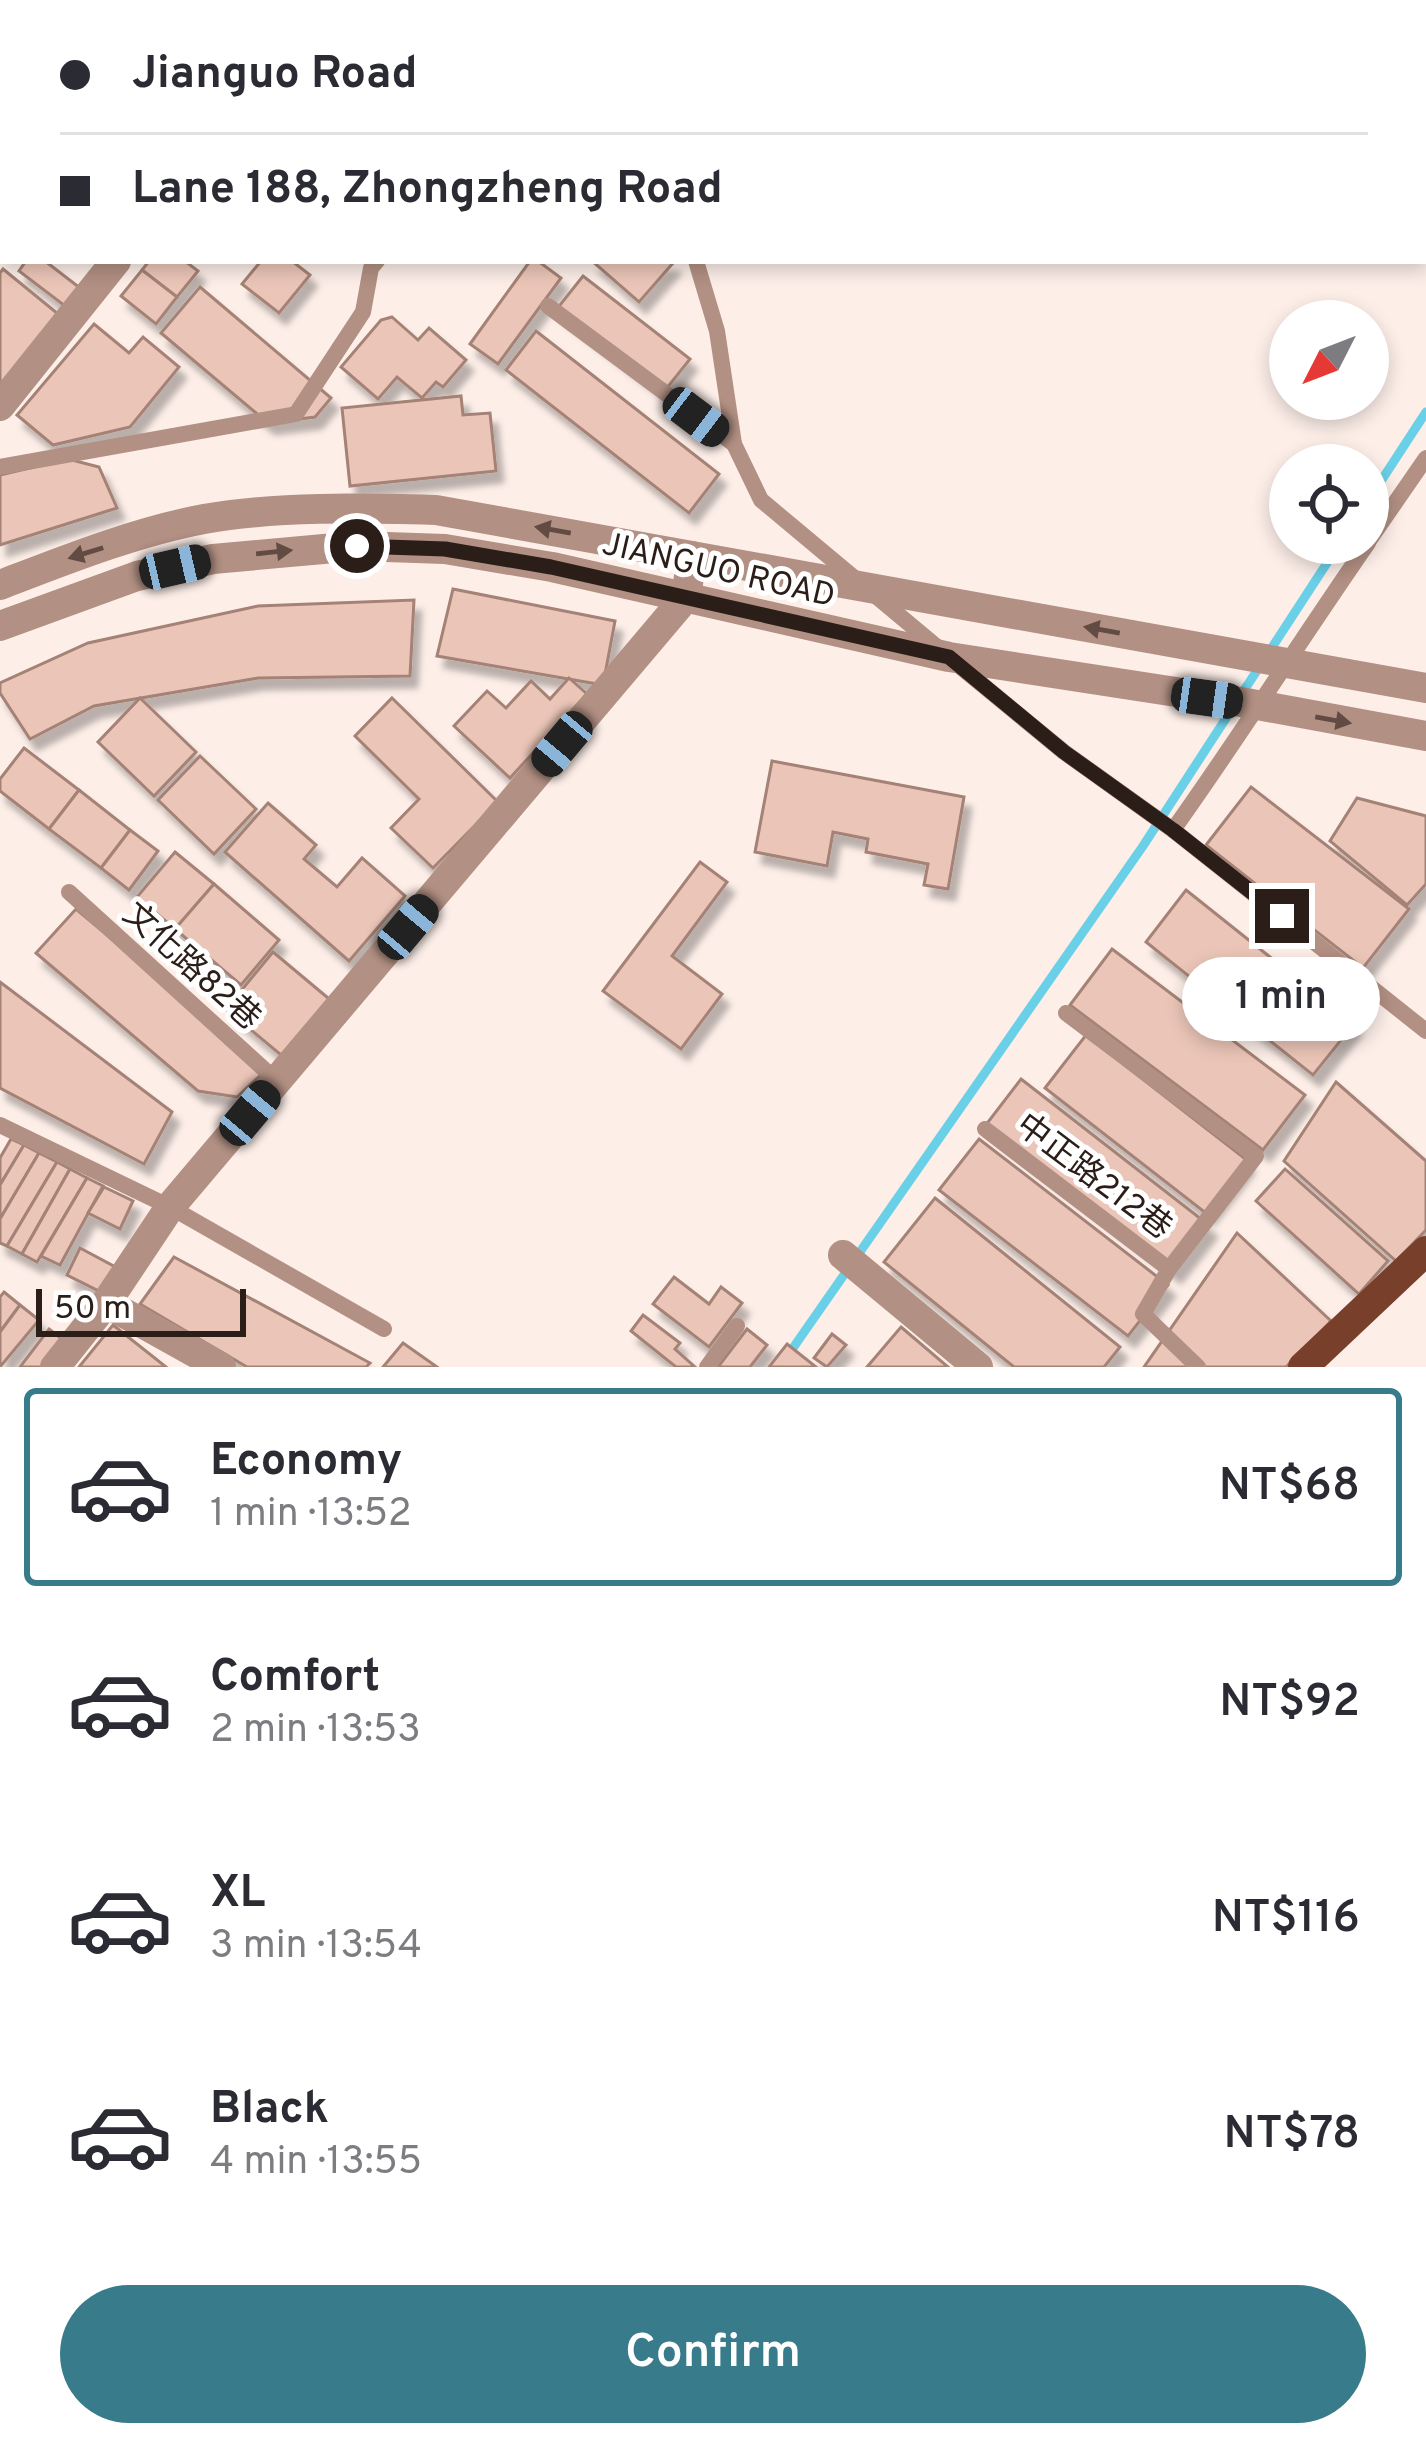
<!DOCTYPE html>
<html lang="en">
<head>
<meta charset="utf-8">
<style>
  body { margin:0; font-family:Overpass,"Noto Sans TC",sans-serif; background:#f7f7f7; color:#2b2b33; height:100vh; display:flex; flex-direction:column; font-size:45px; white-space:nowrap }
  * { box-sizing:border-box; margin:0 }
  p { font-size:39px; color:#7c7c81 }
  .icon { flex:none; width:66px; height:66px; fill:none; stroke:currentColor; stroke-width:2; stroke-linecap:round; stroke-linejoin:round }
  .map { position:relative; height:1367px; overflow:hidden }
  .sheet { display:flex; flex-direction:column; background:#fff; flex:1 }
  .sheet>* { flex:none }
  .hud { position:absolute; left:0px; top:0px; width:1428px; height:264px; box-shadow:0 6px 18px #0003; display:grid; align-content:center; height:264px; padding:0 60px; background:#fff }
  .needle { width:78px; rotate:228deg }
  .buttons { position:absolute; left:1269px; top:300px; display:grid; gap:24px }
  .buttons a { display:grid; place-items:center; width:120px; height:120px; border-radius:50%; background:#fff; box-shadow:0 6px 18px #0003; font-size:60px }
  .scale { position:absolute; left:36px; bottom:30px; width:210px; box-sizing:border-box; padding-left:12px; border:6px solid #2b1d18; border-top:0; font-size:33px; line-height:42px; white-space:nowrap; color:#2b1d18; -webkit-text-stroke:9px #fff; paint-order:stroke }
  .end { position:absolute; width:54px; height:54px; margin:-27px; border:15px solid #2b1d18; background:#fff; box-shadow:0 0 0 6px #fff }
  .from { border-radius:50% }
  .bubble { position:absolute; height:84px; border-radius:42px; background:#fff; box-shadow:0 6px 18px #0003; font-size:39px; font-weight:600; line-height:84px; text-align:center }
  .car { position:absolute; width:36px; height:72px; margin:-36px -18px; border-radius:15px; box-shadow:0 0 9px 3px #0007; background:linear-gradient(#222 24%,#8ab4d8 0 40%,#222 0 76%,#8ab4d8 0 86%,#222 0) }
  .hud b { display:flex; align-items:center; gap:42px; height:114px; font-size:45px }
  .hud b+b { border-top:3px solid #e1e1e2 }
  .hud i { width:30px; height:30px; background:#2b2b33 }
  ul { padding:21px 0 0; list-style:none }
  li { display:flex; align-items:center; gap:36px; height:198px; margin:0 24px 18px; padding:0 36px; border:6px solid transparent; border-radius:12px }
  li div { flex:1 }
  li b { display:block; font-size:45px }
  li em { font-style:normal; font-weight:600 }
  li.current { border-color:#387b8b }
  li>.icon { width:108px; height:108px; stroke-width:1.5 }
  .primary-button { display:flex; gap:24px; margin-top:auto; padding:24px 60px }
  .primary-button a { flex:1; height:138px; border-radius:72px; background:#387b8b; color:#fff; font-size:48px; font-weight:600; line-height:138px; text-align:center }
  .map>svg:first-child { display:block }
</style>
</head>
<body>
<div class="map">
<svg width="1426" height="1367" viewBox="0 0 1426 1367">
  <defs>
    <filter id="shadow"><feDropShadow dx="7" dy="11" stdDeviation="3" flood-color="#0004"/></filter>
  </defs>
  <rect width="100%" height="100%" fill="#fdeee8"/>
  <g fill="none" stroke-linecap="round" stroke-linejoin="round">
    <!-- stream -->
    <g stroke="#6ad0e8" stroke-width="9">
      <polyline points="1368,501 1426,412"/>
      <polyline points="1241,695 1340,543"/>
      <polyline points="786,1358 1143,846 1232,709"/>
    </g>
  </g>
  <!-- building -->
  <g fill="#ebc6b8" stroke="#a48275" stroke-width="3" filter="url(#shadow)">
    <polygon points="281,0 339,0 343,3 279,3"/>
    <polygon points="26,261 45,261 80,288 65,306 19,271"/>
    <polygon points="149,261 185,261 198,271 177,297 142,270"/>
    <polygon points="261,261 292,261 310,275 279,313 242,284"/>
    <polygon points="530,261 538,261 561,278 498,364 470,344"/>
    <polygon points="592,261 671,261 673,263 639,302"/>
    <polygon points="3,269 63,318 0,394 0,273"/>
    <polygon points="142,270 177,297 156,324 121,296"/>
    <polygon points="583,276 690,359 663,393 556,310"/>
    <polygon points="200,287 331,398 315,417 268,423 161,333"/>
    <polygon points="392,317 418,340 429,328 466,360 443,387 436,382 422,398 397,377 378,399 341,367 381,320"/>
    <polygon points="94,324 129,353 143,337 179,367 130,427 53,445 17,415"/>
    <polygon points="536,331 719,474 689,513 506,370"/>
    <polygon points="461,396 463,415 490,413 496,471 350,486 342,408"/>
    <polygon points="68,459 99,467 117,508 0,545 0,475"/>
    <polygon points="453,589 615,621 603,685 437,656"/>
    <polygon points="414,600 410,676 258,678 94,706 30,739 0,693 0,683 88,643 258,606"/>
    <polygon points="569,678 587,694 510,778 454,726 487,691 506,708 531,681 550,699"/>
    <polygon points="140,698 196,752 154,796 98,742"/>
    <polygon points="392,698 498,802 433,868 391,828 419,799 355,736"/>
    <polygon points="24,748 79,790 49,829 0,791 0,779"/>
    <polygon points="200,756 256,809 214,854 158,800"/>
    <polygon points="772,761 964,797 948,889 924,885 928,864 866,852 868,839 833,832 827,866 755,852"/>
    <polygon points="1251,787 1409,909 1363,968 1206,845"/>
    <polygon points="79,790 130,830 101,868 49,829"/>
    <polygon points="1357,798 1426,816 1426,884 1407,905 1330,841"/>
    <polygon points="268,803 316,845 304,859 337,887 362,858 405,896 349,961 225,852"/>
    <polygon points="130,830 158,851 129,890 101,868"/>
    <polygon points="175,852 214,884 175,929 137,897"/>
    <polygon points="700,862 727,882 672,956 722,994 681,1049 603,991"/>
    <polygon points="214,884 279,940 241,985 175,929"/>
    <polygon points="1186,890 1354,1024 1313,1075 1146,942"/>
    <polygon points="76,909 267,1069 237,1097 198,1091 36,953"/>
    <polygon points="1112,949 1305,1095 1263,1150 1070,1005"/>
    <polygon points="273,952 334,1003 287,1060 226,1009"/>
    <polygon points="0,982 172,1112 144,1164 0,1088"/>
    <polygon points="1086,1035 1248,1161 1207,1214 1045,1088"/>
    <polygon points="1021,1079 1210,1226 1174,1272 985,1126"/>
    <polygon points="1336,1082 1426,1161 1426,1230 1396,1261 1284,1161"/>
    <polygon points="11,1139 24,1145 0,1185 0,1158"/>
    <polygon points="979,1139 1168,1285 1128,1336 939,1190"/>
    <polygon points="24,1145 39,1153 0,1219 0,1185"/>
    <polygon points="39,1153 57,1162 7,1246 0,1243 0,1219"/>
    <polygon points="57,1162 70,1169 22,1254 7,1246"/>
    <polygon points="70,1169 87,1178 37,1262 22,1254"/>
    <polygon points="1285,1169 1388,1261 1359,1294 1256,1201"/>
    <polygon points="87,1178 103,1186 60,1265 41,1256"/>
    <polygon points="104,1187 133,1201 120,1229 88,1213"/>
    <polygon points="935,1198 1120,1347 1104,1367 1014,1367 884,1262"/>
    <polygon points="1237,1233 1331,1321 1286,1367 1144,1367"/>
    <polygon points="80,1248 123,1271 105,1294 67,1275"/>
    <polygon points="174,1257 370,1363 366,1367 247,1367 140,1304"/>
    <polygon points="674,1277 709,1304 721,1287 742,1303 709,1347 653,1304"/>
    <polygon points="4,1292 20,1305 0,1332 0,1297"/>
    <polygon points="20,1305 39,1320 0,1367 0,1332"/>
    <polygon points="643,1315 680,1343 675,1349 695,1367 676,1367 631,1331"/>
    <polygon points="113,1325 166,1367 79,1367"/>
    <polygon points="901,1327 948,1367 867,1367"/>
    <polygon points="49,1329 67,1343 48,1367 20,1367"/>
    <polygon points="747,1329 767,1345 750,1367 718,1367"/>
    <polygon points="832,1334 846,1345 827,1367 814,1358"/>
    <polygon points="403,1343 437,1367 383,1367"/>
    <polygon points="787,1344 816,1367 769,1367"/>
  </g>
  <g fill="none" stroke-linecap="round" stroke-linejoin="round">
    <!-- service -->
    <g stroke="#b29083" stroke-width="16">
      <polyline points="454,0 458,3"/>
      <polyline points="570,3 573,0"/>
      <polyline points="696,261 717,331 734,444 761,500 937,647"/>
      <polyline points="548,306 734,444"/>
      <polyline points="0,467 296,414 363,312 371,268 377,261"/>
      <polyline points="1368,542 1426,458"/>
      <polyline points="957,664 1064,752 1173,830 1426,1031"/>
      <path d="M1173,830C1240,736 1302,638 1368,543"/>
      <polyline points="69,892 277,1081"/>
      <polyline points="1066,1013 1256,1156 1169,1269 1143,1314 1198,1367"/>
      <polyline points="0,1125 170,1207 384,1329"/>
      <polyline points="985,1129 1169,1269"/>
      <polyline points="707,1367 737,1326"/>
    </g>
    <!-- minor -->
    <g stroke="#b29083" stroke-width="30">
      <polyline points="10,0 14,3"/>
      <polyline points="0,406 116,261"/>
      <polyline points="843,1255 978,1367"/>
      <polyline points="106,1303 221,1367"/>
      <polyline points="55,1367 106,1303 170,1207 686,597 692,556"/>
    </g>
    <!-- tertiary -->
    <g stroke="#b29083" stroke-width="30">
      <path d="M0,585C65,560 135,532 204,519C279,506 360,508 436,510L1426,688"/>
      <polyline points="0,626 137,576 213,559 357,546 445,549 552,567 949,657 1241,702 1426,736"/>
    </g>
    <!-- primary -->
    <polyline stroke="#78402a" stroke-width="30" points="1303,1367 1426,1251"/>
  </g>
  <!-- one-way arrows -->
  <defs><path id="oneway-solid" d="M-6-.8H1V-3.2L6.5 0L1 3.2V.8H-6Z" transform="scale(3)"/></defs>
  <g fill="#614b43">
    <use href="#oneway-solid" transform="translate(553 530) rotate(-170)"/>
    <use href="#oneway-solid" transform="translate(274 552) rotate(-6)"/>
    <use href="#oneway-solid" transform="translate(86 553) rotate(163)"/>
    <use href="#oneway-solid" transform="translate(1102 630) rotate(-170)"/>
    <use href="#oneway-solid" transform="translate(1333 720) rotate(10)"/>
  </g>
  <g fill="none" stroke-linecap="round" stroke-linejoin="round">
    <!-- route -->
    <polyline stroke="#2b1d18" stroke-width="15" points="357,546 445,549 551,567 949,657 1064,752 1173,830 1282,916"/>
  </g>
  <g text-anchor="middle" stroke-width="10" stroke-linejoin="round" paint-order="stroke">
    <!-- street labels -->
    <g font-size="33" fill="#2b1d18" stroke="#fff">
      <text transform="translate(719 568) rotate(13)" y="12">JIANGUO ROAD</text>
      <text transform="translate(193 965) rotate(42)" y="12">文化路82巷</text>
      <text transform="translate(1095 1175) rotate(37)" y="12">中正路212巷</text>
    </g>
  </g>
</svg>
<div class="buttons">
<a><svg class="needle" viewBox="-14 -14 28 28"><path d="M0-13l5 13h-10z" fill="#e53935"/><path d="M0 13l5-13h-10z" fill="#7c7c81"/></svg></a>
<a><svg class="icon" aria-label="locate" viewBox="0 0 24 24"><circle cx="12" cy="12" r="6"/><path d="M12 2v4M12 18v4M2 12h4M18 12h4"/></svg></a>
</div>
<div class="scale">50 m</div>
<i class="end from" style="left:357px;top:546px"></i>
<i class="end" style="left:1282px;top:916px"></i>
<div class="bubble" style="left:1182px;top:957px;width:198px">1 min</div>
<i class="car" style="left:696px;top:417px;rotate:127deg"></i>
<i class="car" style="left:175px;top:567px;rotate:77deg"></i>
<i class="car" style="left:1207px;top:698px;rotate:98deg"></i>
<i class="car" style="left:562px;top:744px;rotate:220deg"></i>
<i class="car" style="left:408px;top:927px;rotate:40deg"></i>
<i class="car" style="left:250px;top:1113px;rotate:40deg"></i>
<div class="hud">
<b><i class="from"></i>Jianguo Road</b>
<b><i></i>Lane 188, Zhongzheng Road</b>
</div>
</div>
<section class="sheet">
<ul>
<li class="current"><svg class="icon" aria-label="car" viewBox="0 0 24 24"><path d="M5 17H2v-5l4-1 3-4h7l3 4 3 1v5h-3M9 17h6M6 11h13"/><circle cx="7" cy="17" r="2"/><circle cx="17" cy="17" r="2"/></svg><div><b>Economy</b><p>1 min · 13:52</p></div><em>NT$68</em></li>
<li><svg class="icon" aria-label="car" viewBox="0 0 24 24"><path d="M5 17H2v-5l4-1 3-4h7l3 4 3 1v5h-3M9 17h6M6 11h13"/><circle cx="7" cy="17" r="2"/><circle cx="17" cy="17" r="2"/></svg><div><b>Comfort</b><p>2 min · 13:53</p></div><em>NT$92</em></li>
<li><svg class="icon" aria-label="car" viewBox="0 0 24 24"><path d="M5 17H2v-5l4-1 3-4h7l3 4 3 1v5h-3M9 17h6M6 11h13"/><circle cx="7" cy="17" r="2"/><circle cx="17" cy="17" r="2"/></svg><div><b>XL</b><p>3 min · 13:54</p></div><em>NT$116</em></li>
<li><svg class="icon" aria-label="car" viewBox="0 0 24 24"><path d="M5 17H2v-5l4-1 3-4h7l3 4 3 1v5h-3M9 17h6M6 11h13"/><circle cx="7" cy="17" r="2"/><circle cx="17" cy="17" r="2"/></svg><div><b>Black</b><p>4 min · 13:55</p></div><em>NT$78</em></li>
</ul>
<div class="primary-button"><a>Confirm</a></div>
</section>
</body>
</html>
